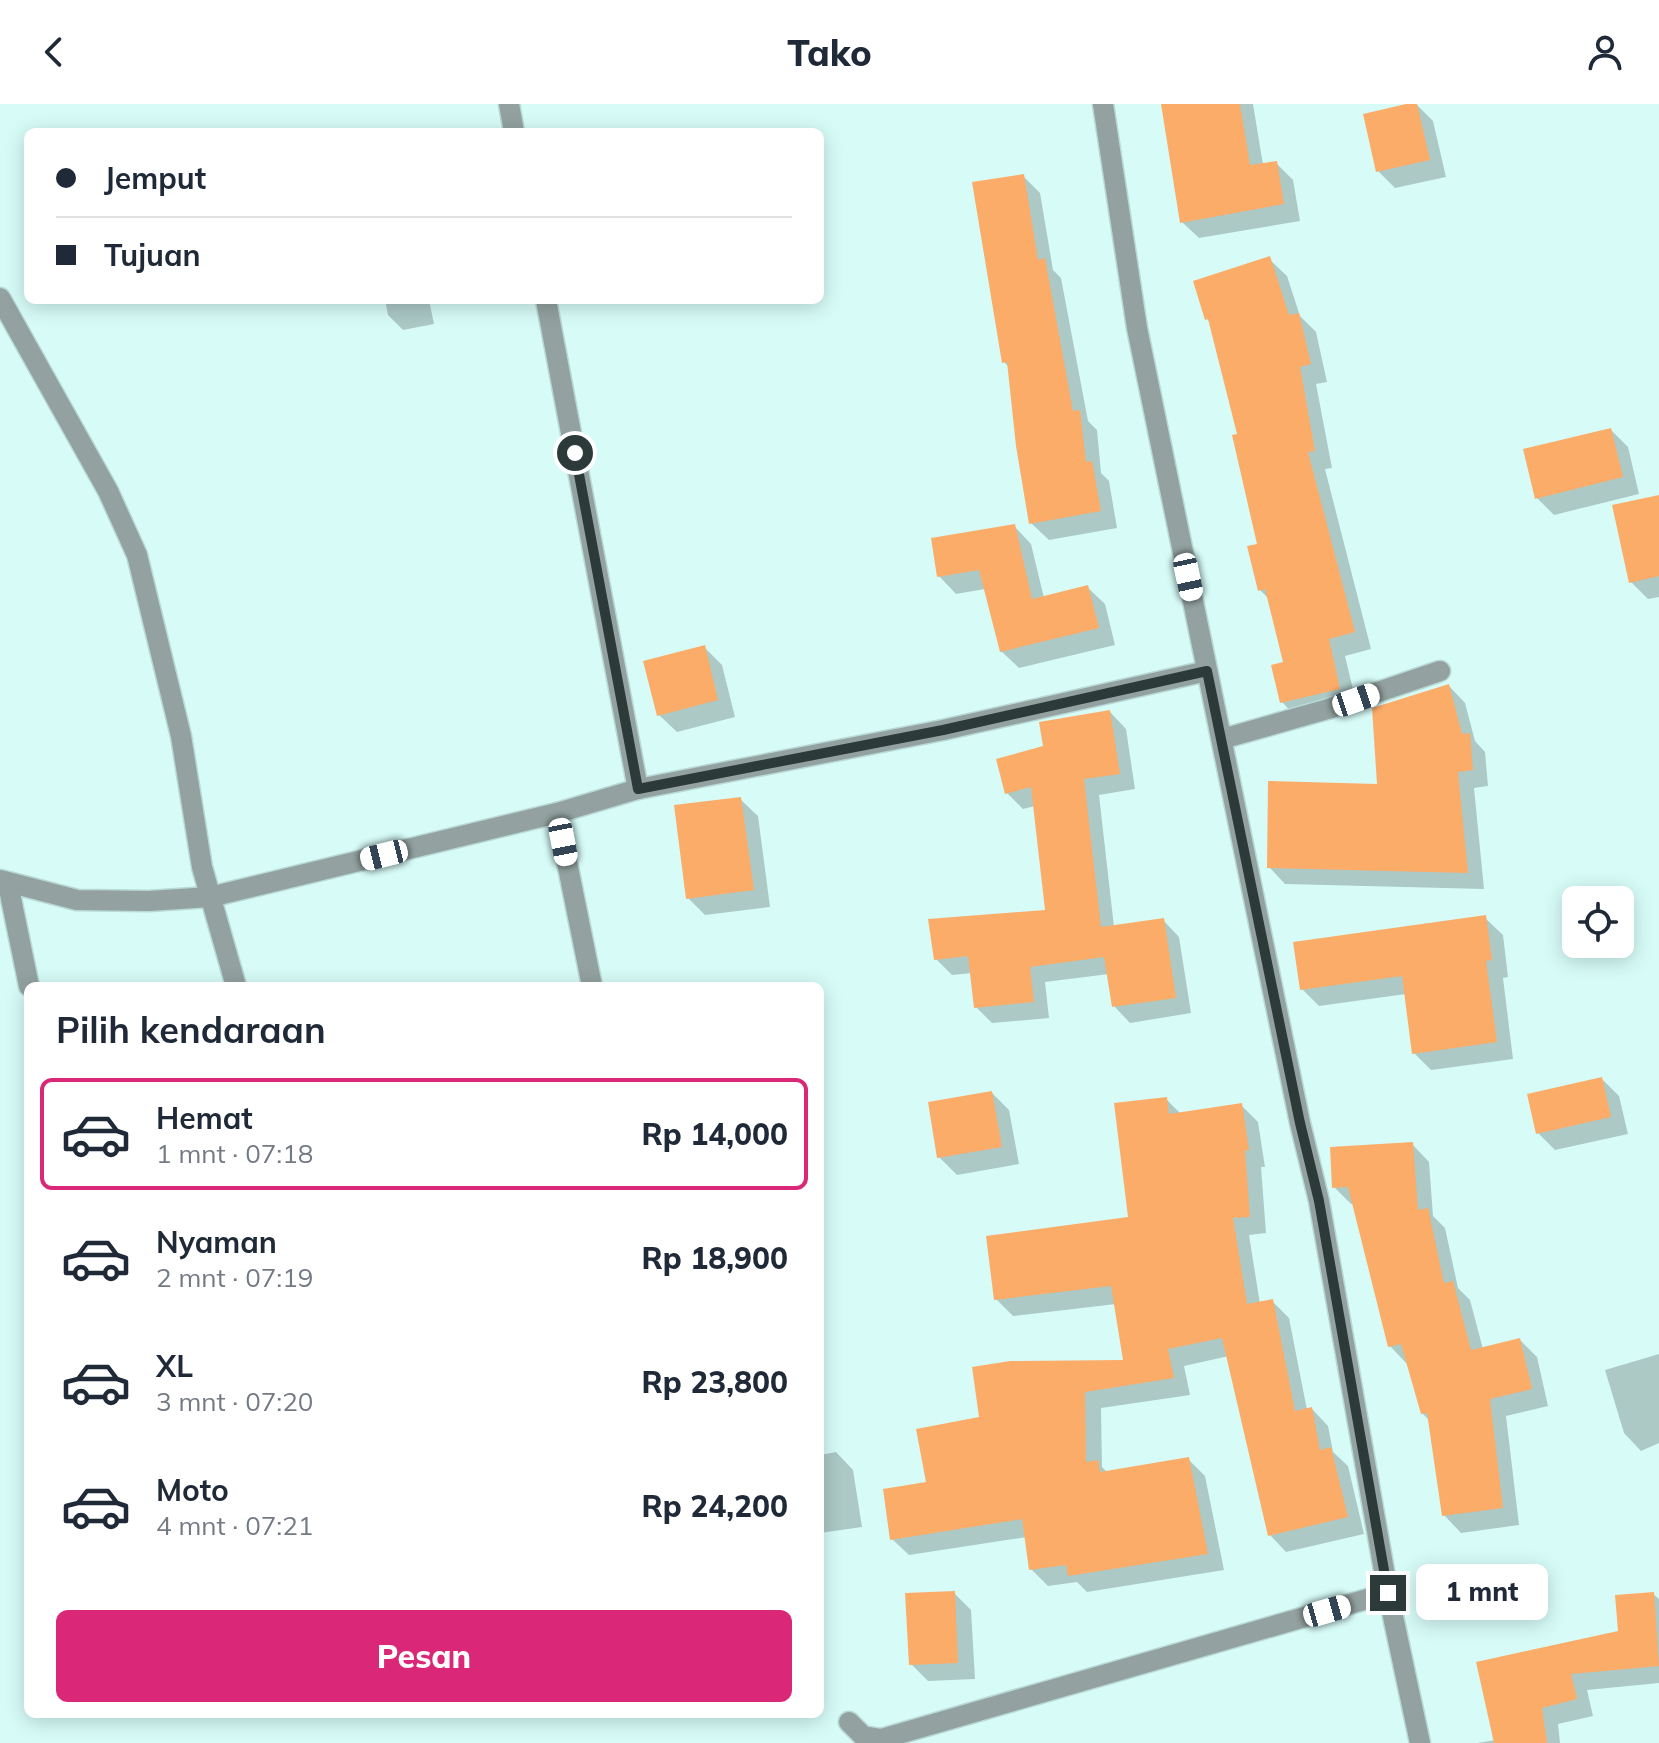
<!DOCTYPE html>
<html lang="id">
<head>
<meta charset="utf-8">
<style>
  body { margin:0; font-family:Mulish,sans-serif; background:#f6f6f7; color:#1f2937; height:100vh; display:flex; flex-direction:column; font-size:30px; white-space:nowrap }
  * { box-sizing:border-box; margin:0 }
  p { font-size:26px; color:#747a83 }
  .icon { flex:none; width:44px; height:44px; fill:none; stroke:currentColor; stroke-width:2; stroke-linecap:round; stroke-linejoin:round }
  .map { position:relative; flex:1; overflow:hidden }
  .panel { position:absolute; left:24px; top:878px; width:800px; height:736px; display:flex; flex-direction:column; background:#fff; border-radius:12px; box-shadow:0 4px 20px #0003 }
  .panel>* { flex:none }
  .banner { position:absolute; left:24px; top:24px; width:800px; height:176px; border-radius:12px; box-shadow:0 4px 20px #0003; display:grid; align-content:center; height:176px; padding:0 32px; background:#fff }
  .fabs { position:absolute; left:1562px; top:782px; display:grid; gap:16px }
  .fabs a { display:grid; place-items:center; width:72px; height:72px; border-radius:12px; background:#fff; box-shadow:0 4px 20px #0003; font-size:40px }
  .end { position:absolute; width:36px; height:36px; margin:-18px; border:10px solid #2c3a39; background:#fff; box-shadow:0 0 0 4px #fff }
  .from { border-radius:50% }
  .bubble { position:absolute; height:56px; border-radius:12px; background:#fff; box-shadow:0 4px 20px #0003; font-size:26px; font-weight:800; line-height:56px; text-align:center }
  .car { position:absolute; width:24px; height:48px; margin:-24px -12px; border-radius:10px; box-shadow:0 0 6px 2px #0007; background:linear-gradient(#fff 24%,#345 0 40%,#fff 0 76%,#345 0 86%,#fff 0) }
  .banner b { display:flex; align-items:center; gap:28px; height:76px; font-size:30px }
  .banner b+b { border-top:2px solid #e0e1e3 }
  .banner i { width:20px; height:20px; background:#1f2937 }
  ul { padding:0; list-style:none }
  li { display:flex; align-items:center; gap:24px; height:112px; margin:0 16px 12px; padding:0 16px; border:4px solid transparent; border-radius:12px }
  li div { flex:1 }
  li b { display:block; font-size:30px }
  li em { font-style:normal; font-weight:800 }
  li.on { border-color:#db2777 }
  li>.icon { width:72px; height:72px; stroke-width:1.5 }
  h2 { padding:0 32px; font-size:36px; line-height:96px }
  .primary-button { display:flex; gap:16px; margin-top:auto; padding:16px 32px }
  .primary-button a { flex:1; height:92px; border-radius:12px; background:#db2777; color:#fff; font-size:32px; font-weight:800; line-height:92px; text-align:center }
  header { display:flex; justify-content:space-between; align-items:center; height:104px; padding:0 32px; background:#fff; font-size:36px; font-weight:800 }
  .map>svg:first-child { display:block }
</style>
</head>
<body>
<header><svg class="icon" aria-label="back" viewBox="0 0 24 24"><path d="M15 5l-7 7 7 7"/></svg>Tako<svg class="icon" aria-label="person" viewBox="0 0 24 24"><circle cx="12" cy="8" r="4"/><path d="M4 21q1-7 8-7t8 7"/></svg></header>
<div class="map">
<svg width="1659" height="1639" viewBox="0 0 1659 1639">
  <rect width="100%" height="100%" fill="#d7fcf8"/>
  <!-- shadow -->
  <g fill="#0003">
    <polygon points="1162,0 1253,0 1263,61 1276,59 1293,76 1300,117 1199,134 1182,118"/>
    <polygon points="1416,0 1433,17 1446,73 1395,84 1378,67"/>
    <polygon points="1023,72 1040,89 1053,166 1061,174 1088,317 1097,326 1101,369 1109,377 1117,424 1049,436 1031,419 1010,264 1004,258"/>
    <polygon points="1269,155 1287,172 1300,212 1316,228 1327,278 1316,280 1332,364 1325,365 1371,545 1345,552 1357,602 1299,616 1282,598 1285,559 1270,496 1260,486 1259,442 1239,331 1212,220 1207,215"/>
    <polygon points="385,196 429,196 434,220 403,226 388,211"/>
    <polygon points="1611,326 1628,343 1639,390 1554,411 1537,394"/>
    <polygon points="1659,393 1659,493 1648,495 1631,478"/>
    <polygon points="1014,422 1031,440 1044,494 1087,483 1105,500 1115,541 1019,564 1001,547 985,485 956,490 939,472"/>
    <polygon points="704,543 722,561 735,613 677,628 659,611"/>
    <polygon points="1449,582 1465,599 1475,637 1485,648 1488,682 1474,684 1484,785 1285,780 1269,763 1379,682"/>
    <polygon points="1110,608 1126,625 1135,685 1099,691 1114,823 1163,816 1179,833 1191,909 1130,919 1114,902 1109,870 1045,878 1049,914 992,919 976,903 972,869 952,871 936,855 1047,808 1035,702 1023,705 1007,689 1045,643"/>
    <polygon points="740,695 758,712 770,803 705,811 688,794"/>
    <polygon points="1485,814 1503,831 1508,873 1503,874 1513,955 1431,966 1414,949 1406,890 1319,902 1302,885"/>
    <polygon points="1602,975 1619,992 1628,1030 1555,1046 1538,1029"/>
    <polygon points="992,989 1009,1006 1019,1060 957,1071 939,1053"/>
    <polygon points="1166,995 1181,1010 1241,1001 1258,1018 1265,1063 1261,1063 1266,1129 1249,1131 1260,1200 1272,1197 1289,1214 1307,1306 1312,1305 1328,1322 1333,1348 1348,1362 1364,1430 1286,1448 1270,1431 1229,1252 1184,1262 1190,1291 1101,1304 1102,1363 1108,1369 1188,1355 1205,1372 1224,1466 1087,1488 1077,1478 1048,1482 1031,1465 1027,1433 909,1451 892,1435 928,1379 982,1314 1125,1258 1116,1200 1013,1212 996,1195 1130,1114"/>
    <polygon points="1412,1040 1429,1058 1433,1112 1445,1124 1458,1184 1470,1196 1483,1245 1520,1236 1537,1253 1548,1302 1506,1312 1519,1421 1461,1429 1444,1411 1430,1317 1422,1309 1407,1260 1390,1242 1354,1100 1351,1100 1334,1083"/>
    <polygon points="1659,1250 1659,1339 1641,1347 1624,1329 1605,1266"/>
    <polygon points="836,1348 853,1366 862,1423 820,1429 820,1351"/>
    <polygon points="954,1489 971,1506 975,1575 928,1577 911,1560"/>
    <polygon points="1653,1490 1659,1495 1659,1579 1587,1586 1593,1612 1558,1620 1560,1639 1477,1639 1496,1636 1478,1560 1620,1529"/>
  </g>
  <!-- building -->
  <g fill="#fcac69">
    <polygon points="1161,0 1240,0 1250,61 1277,57 1284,100 1180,119"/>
    <polygon points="1406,0 1417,0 1430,56 1376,68 1363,10"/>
    <polygon points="1024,70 1038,156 1045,154 1073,307 1080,306 1086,358 1092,357 1101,407 1029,420 1016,342 1007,258 1002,259 972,78"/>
    <polygon points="1270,152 1289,211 1299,209 1311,260 1300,263 1315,347 1308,348 1355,528 1329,535 1340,585 1280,599 1271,561 1283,558 1265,485 1258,487 1247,442 1257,440 1232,331 1237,330 1208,215 1205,216 1193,177"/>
    <polygon points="1611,324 1623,373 1535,395 1523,345"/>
    <polygon points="1659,391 1659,472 1629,479 1612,401"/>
    <polygon points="1015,420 1032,495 1088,481 1099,524 1000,548 979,466 937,473 931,434"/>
    <polygon points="705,541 718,596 657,612 643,557"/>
    <polygon points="1449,580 1462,630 1470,629 1473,666 1458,668 1468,769 1267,764 1268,677 1377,680 1372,604"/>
    <polygon points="1110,606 1120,670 1084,675 1101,823 1164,814 1176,894 1112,903 1104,853 1030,863 1034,898 974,904 968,852 934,856 928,815 1045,806 1031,683 1005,690 996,655 1043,642 1039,618"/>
    <polygon points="741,693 754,786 686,795 674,701"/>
    <polygon points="1486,811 1492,856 1486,857 1497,938 1412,950 1402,872 1300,886 1293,838"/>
    <polygon points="1602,973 1611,1013 1536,1030 1527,990"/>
    <polygon points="992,987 1002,1043 937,1054 928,998"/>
    <polygon points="1167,993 1169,1010 1242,999 1249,1046 1245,1047 1250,1113 1233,1114 1247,1200 1273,1195 1295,1307 1312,1303 1320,1346 1331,1343 1348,1413 1268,1432 1222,1234 1168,1245 1174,1274 1085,1288 1086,1358 1098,1356 1100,1368 1189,1353 1208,1450 1068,1472 1066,1461 1029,1466 1022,1415 890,1436 883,1385 926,1378 916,1325 979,1313 972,1263 1010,1257 1123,1256 1111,1182 994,1196 986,1132 1128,1113 1114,999"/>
    <polygon points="1413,1038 1418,1106 1428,1104 1444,1179 1453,1177 1471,1246 1520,1234 1532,1285 1490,1295 1503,1404 1442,1412 1427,1309 1421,1310 1401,1240 1388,1243 1348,1083 1332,1084 1330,1043"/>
    <polygon points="955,1487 958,1559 909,1561 905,1489"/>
    <polygon points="1654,1488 1659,1562 1571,1570 1577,1595 1542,1604 1547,1639 1494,1639 1476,1558 1618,1527 1615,1491"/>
  </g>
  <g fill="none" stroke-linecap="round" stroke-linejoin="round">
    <!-- service casing -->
    <g stroke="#b8d9d6" stroke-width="23">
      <g id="service">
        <polyline points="0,194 108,387 137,451 181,632 202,763 236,882"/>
        <polyline points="8,780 29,882"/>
      </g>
    </g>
    <!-- minor casing -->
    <g stroke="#b8d9d6" stroke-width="23">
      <g id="minor">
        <polyline points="509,0 514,28"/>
        <polyline points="1103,0 1137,224 1300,1019 1319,1097 1388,1489 1420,1639"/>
        <polyline points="546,196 638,685"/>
        <polyline points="1222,635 1328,605 1440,567"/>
        <polyline points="557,709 592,882"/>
        <polyline points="0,776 77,796 149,797 210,793 557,709 638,685 943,626 1207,567"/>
        <polyline points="849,1618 863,1632 881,1635 1388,1489"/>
      </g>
    </g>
    <!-- service -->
    <use href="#service" stroke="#93a2a0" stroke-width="20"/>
    <!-- minor -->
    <use href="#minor" stroke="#93a2a0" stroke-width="20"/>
  </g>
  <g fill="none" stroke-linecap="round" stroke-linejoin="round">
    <!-- route -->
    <polyline stroke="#2c3a39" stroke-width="10" points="575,349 638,685 943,626 1207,567 1300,1019 1319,1097 1388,1489"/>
  </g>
</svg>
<div class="fabs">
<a><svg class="icon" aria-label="locate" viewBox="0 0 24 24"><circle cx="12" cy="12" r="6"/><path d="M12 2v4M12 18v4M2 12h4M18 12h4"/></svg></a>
</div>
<i class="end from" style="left:575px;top:349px"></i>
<i class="end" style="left:1388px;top:1489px"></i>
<div class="bubble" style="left:1416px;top:1460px;width:132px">1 mnt</div>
<i class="car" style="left:1188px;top:473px;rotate:168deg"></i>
<i class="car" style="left:1356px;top:596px;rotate:71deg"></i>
<i class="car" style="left:563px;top:738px;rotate:169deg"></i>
<i class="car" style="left:384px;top:751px;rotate:256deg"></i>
<i class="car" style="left:1327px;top:1507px;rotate:74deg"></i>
<div class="banner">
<b><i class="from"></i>Jemput</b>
<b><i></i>Tujuan</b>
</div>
<section class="panel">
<h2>Pilih kendaraan</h2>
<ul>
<li class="on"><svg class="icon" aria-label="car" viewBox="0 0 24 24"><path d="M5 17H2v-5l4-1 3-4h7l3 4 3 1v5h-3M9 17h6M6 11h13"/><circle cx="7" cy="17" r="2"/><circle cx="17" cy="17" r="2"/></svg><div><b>Hemat</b><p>1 mnt · 07:18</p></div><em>Rp 14,000</em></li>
<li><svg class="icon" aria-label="car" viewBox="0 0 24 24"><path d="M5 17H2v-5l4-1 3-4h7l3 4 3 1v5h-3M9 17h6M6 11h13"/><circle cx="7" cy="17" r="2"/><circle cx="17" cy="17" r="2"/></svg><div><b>Nyaman</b><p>2 mnt · 07:19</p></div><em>Rp 18,900</em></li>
<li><svg class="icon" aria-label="car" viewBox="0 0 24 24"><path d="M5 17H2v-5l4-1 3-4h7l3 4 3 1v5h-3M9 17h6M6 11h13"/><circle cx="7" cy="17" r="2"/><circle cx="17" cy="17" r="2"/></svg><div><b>XL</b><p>3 mnt · 07:20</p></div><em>Rp 23,800</em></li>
<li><svg class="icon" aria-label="car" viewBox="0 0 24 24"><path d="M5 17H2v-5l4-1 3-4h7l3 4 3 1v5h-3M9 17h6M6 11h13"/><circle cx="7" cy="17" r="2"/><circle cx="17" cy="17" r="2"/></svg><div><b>Moto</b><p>4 mnt · 07:21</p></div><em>Rp 24,200</em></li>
</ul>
<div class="primary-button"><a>Pesan</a></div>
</section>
</div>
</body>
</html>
